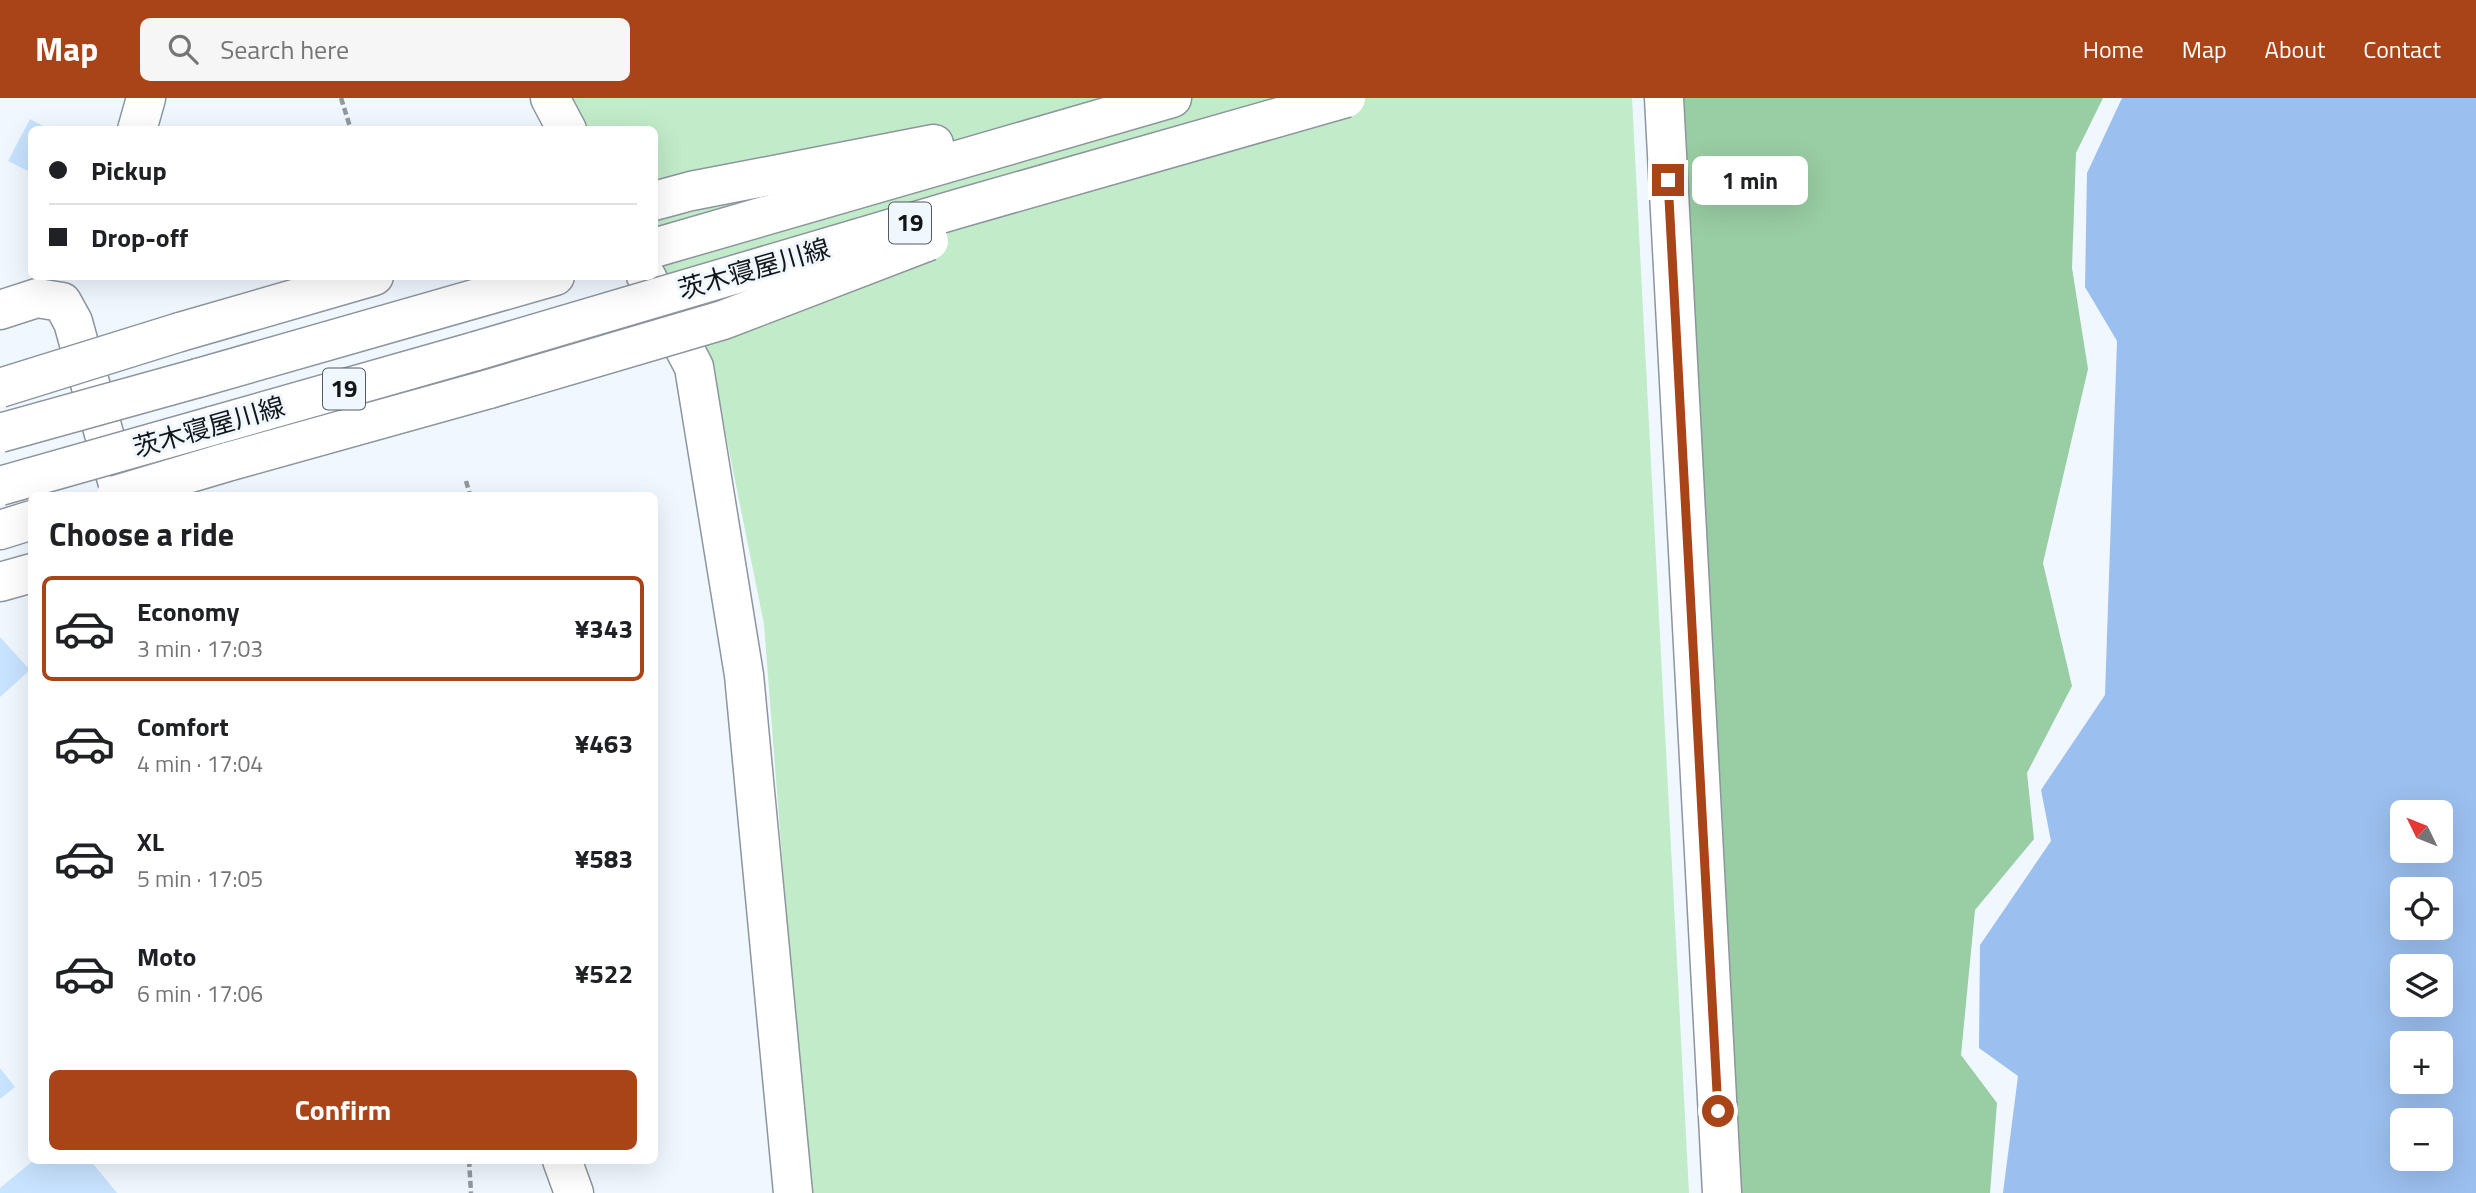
<!DOCTYPE html>
<html lang="en">
<head>
<meta charset="utf-8">
<style>
  body { margin:0; font-family:"Titillium Web","Noto Sans JP",sans-serif; background:#f6f6f6; color:#202124; height:100vh; display:flex; flex-direction:column; font-size:26px; white-space:nowrap }
  * { box-sizing:border-box; margin:0 }
  p { font-size:23px; color:#757577 }
  .icon { flex:none; width:38px; height:38px; fill:none; stroke:currentColor; stroke-width:2; stroke-linecap:round; stroke-linejoin:round }
  .map { position:relative; flex:1; overflow:hidden }
  .sheet { position:absolute; left:28px; top:394px; width:630px; height:672px; display:flex; flex-direction:column; background:#fff; border-radius:10px; box-shadow:0 7px 28px #0002 }
  .sheet>* { flex:none }
  .top-card { position:absolute; left:28px; top:28px; width:630px; height:154px; border-radius:10px; box-shadow:0 7px 28px #0002; display:grid; align-content:center; height:154px; padding:0 21px; background:#fff }
  .needle { width:46px; rotate:313deg }
  .buttons { position:absolute; left:2390px; top:702px; display:grid; gap:14px }
  .buttons a { display:grid; place-items:center; width:63px; height:63px; border-radius:10px; background:#fff; box-shadow:0 7px 28px #0002; font-size:35px }
  .end { position:absolute; width:32px; height:32px; margin:-16px; border:9px solid #a94419; background:#fff; box-shadow:0 0 0 4px #fff }
  .from { border-radius:50% }
  .bubble { position:absolute; height:49px; border-radius:10px; background:#fff; box-shadow:0 7px 28px #0002; font-size:23px; font-weight:700; line-height:49px; text-align:center }
  .top-card b { display:flex; align-items:center; gap:24px; height:66px; font-size:26px }
  .top-card b+b { border-top:2px solid #e0e0e0 }
  .top-card i { width:18px; height:18px; background:#202124 }
  ul { padding:0; list-style:none }
  li { display:flex; align-items:center; gap:21px; height:105px; margin:0 14px 10px; padding:0 7px; border:4px solid transparent; border-radius:10px }
  li div { flex:1 }
  li b { display:block; font-size:26px }
  li em { font-style:normal; font-weight:700 }
  li.current { border-color:#a94419 }
  li>.icon { width:63px; height:63px; stroke-width:1.5 }
  h2 { padding:0 21px; font-size:32px; line-height:84px }
  .action { display:flex; gap:14px; margin-top:auto; padding:14px 21px }
  .action a { flex:1; height:80px; border-radius:10px; background:#a94419; color:#fff; font-size:28px; font-weight:700; line-height:80px; text-align:center }
  header { display:flex; align-items:center; gap:42px; box-sizing:border-box; height:98px; padding:0 35px; background:#a94419; color:#fff }
  header strong { font-size:33px }
  nav { display:flex; gap:38px; margin-inline-start:auto; font-size:24px }
  .search { width:490px; height:63px; background:#f6f6f6; display:flex; align-items:center; gap:18px; box-sizing:border-box; padding:0 24px; border-radius:10px; color:#757577; font-size:26px }
  .map>svg:first-child { display:block }
</style>
</head>
<body>
<header>
<strong>Map</strong>
<div class="search"><svg class="icon" aria-label="search" viewBox="0 0 24 24"><circle cx="10" cy="10" r="6"/><path d="M15 15l6 6"/></svg>Search here</div>
<nav><a>Home</a><a>Map</a><a>About</a><a>Contact</a></nav>
</header>
<div class="map">
<svg width="2476" height="1095" viewBox="0 0 2476 1095">
  <rect width="100%" height="100%" fill="#f0f7ff"/>
  <!-- green -->
  <polygon fill="#c1ebc9" points="572,0 1632,0 1689,1095 808,1095 764,526 713,273 655,160 654,32 588,31"/>
  <!-- forest -->
  <polygon fill="#99cda3" points="1678,0 2103,0 2076,55 2072,170 2088,271 2043,465 2072,588 2027,675 2034,741 1975,812 1961,957 1997,1005 1990,1095 1740,1095"/>
  <!-- water -->
  <path fill="#9bbfef" fill-rule="evenodd" d="M2122,0H2476V1095H2003L2018,978L1979,950L1980,847L2051,743L2041,692L2105,597L2117,243L2085,189L2087,75ZM2403,714H2441V752H2403ZM2403,791H2441V830H2403ZM2403,868H2441V906H2403ZM2403,945H2441V984H2403ZM2403,1022H2441V1060H2403Z"/>
  <!-- building -->
  <g fill="#c8e3ff">
    <polygon points="30,21 51,32 32,32 32,75 8,63"/>
    <polygon points="0,539 30,572 0,599"/>
    <polygon points="0,970 15,989 0,1001"/>
    <polygon points="34,1062 90,1062 117,1095 0,1095 0,1090"/>
  </g>
  <g fill="none" stroke-linecap="round" stroke-linejoin="round">
    <!-- minor casing -->
    <g stroke="#8d959e" stroke-width="41">
      <g id="minor">
        <polyline points="550,0 567,32"/>
        <polyline points="1664,0 1722,1095"/>
        <polyline points="137,32 146,0"/>
        <polyline points="646,178 694,269 744,577 793,1095"/>
        <polyline points="0,212 37,200 62,204 73,224 121,397"/>
        <polyline points="0,484 32,475"/>
        <polyline points="562,1062 574,1095"/>
      </g>
    </g>
    <!-- major casing -->
    <g stroke="#8d959e" stroke-width="41">
      <g id="major">
        <polyline points="654,103 691,93 934,46"/>
        <polyline points="654,150 1172,0"/>
        <polyline points="180,234 374,178"/>
        <polyline points="198,280 555,178"/>
        <polyline points="212,328 476,253"/>
        <polyline points="227,364 489,291"/>
        <polyline points="0,432 32,422"/>
      </g>
    </g>
    <!-- path -->
    <g stroke="#92989e" stroke-width="4.5" stroke-dasharray="7 3.5" stroke-linecap="butt">
      <polyline points="341,0 351,32"/>
      <polyline points="466,383 470,397"/>
      <polyline points="469,1062 471,1095"/>
    </g>
    <!-- minor -->
    <use href="#minor" stroke="#fff" stroke-width="38"/>
    <!-- major -->
    <use href="#major" stroke="#fff" stroke-width="38"/>
    <!-- major-bridge casing -->
    <g stroke="#8d959e" stroke-width="41" stroke-linecap="butt">
      <g id="major-bridge">
        <polyline points="476,253 957,111 1346,0"/>
        <polyline points="0,290 180,234"/>
        <polyline points="489,291 723,222 929,143"/>
        <polyline points="0,335 198,280"/>
        <polyline points="0,388 212,328"/>
        <polyline points="116,397 227,364"/>
      </g>
    </g>
    <!-- major-bridge -->
    <use href="#major-bridge" stroke="#fff" stroke-width="38"/>
  </g>
  <g fill="none" stroke-linecap="round" stroke-linejoin="round">
    <!-- route -->
    <polyline stroke="#a94419" stroke-width="9" points="1668,82 1718,1013"/>
  </g>
  <g text-anchor="middle" stroke-width="6" stroke-linejoin="round" paint-order="stroke">
    <!-- shield labels -->
    <g fill="#f0f7ff" stroke="#555a5e" stroke-width="2">
      <rect x="889" y="104.5" width="42" height="41" rx="5"/>
      <rect x="323" y="270.5" width="42" height="41" rx="5"/>
    </g>
    <g font-size="24" font-weight="bold" fill="#131619">
      <text x="910" y="133">19</text>
      <text x="344" y="299">19</text>
    </g>
    <!-- street labels -->
    <g font-size="26" fill="#131619" stroke="#f0f7ff">
      <text transform="translate(754 171) rotate(-16)" y="9">茨木寝屋川線</text>
      <text transform="translate(209 329) rotate(-16)" y="9">茨木寝屋川線</text>
    </g>
  </g>
</svg>
<div class="buttons">
<a><svg class="needle" viewBox="-14 -14 28 28"><path d="M0-13l5 13h-10z" fill="#e53935"/><path d="M0 13l5-13h-10z" fill="#757577"/></svg></a>
<a><svg class="icon" aria-label="locate" viewBox="0 0 24 24"><circle cx="12" cy="12" r="6"/><path d="M12 2v4M12 18v4M2 12h4M18 12h4"/></svg></a>
<a><svg class="icon" aria-label="layers" viewBox="0 0 24 24"><path d="M12 4l9 5-9 5-9-5zM3 14l9 5 9-5"/></svg></a>
<a>+</a>
<a>−</a>
</div>
<i class="end from" style="left:1718px;top:1013px"></i>
<i class="end" style="left:1668px;top:82px"></i>
<div class="bubble" style="left:1692px;top:58px;width:116px">1 min</div>
<div class="top-card">
<b><i class="from"></i>Pickup</b>
<b><i></i>Drop-off</b>
</div>
<section class="sheet">
<h2>Choose a ride</h2>
<ul>
<li class="current"><svg class="icon" aria-label="car" viewBox="0 0 24 24"><path d="M5 17H2v-5l4-1 3-4h7l3 4 3 1v5h-3M9 17h6M6 11h13"/><circle cx="7" cy="17" r="2"/><circle cx="17" cy="17" r="2"/></svg><div><b>Economy</b><p>3 min · 17:03</p></div><em>¥343</em></li>
<li><svg class="icon" aria-label="car" viewBox="0 0 24 24"><path d="M5 17H2v-5l4-1 3-4h7l3 4 3 1v5h-3M9 17h6M6 11h13"/><circle cx="7" cy="17" r="2"/><circle cx="17" cy="17" r="2"/></svg><div><b>Comfort</b><p>4 min · 17:04</p></div><em>¥463</em></li>
<li><svg class="icon" aria-label="car" viewBox="0 0 24 24"><path d="M5 17H2v-5l4-1 3-4h7l3 4 3 1v5h-3M9 17h6M6 11h13"/><circle cx="7" cy="17" r="2"/><circle cx="17" cy="17" r="2"/></svg><div><b>XL</b><p>5 min · 17:05</p></div><em>¥583</em></li>
<li><svg class="icon" aria-label="car" viewBox="0 0 24 24"><path d="M5 17H2v-5l4-1 3-4h7l3 4 3 1v5h-3M9 17h6M6 11h13"/><circle cx="7" cy="17" r="2"/><circle cx="17" cy="17" r="2"/></svg><div><b>Moto</b><p>6 min · 17:06</p></div><em>¥522</em></li>
</ul>
<div class="action"><a>Confirm</a></div>
</section>
</div>
</body>
</html>
